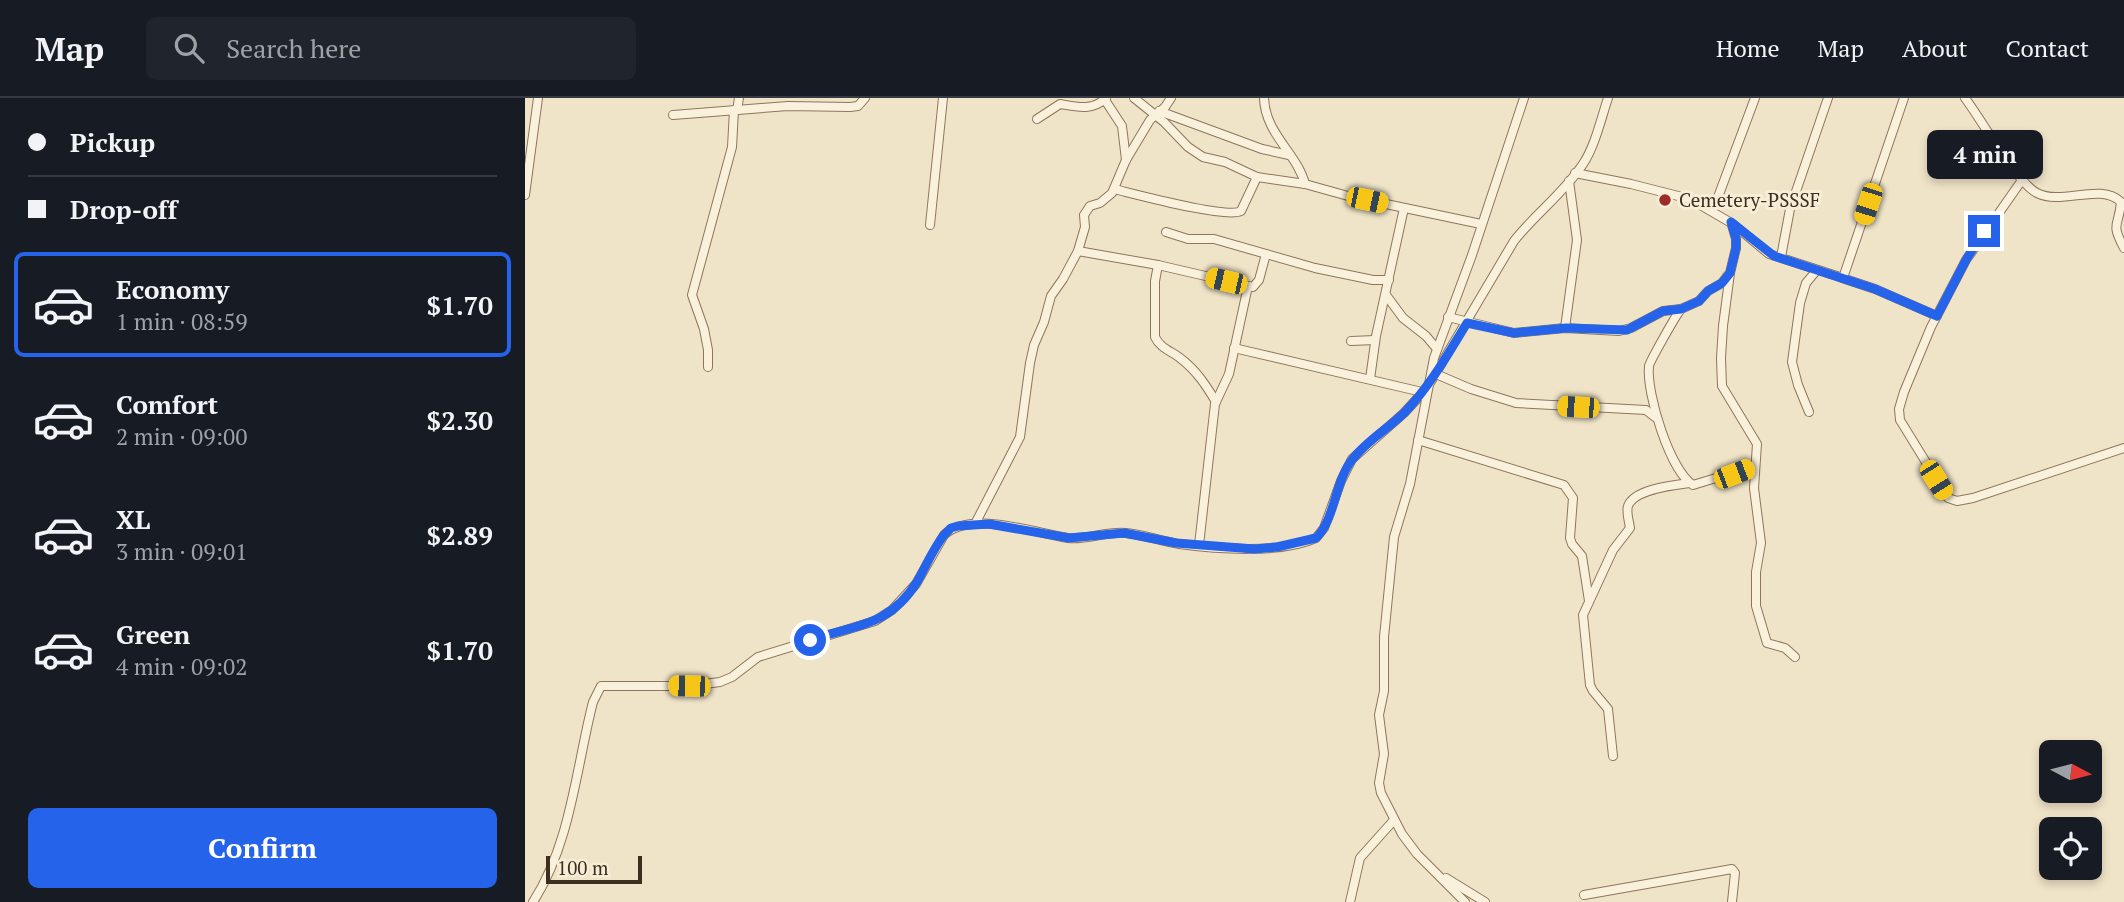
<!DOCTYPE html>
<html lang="en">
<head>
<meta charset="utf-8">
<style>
  body { margin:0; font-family:"PT Serif",serif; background:#20242c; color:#f1f3f6; height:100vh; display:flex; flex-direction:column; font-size:26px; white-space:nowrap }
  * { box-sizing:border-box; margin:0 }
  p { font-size:23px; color:#9ea1a6 }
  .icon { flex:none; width:38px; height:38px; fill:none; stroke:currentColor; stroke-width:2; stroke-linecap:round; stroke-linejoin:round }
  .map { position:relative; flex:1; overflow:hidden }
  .drawer { display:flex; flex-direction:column; background:#171b24; width:525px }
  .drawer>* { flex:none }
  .guide { display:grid; align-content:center; height:154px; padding:0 28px; background:#171b24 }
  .needle { width:46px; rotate:97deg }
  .buttons { position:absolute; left:1514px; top:642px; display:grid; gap:14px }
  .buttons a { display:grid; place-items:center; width:63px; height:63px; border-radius:10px; background:#171b24; box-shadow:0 4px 10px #0003; font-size:35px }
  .scale { position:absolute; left:21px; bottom:18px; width:96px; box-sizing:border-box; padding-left:7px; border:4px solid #3d2e20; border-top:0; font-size:19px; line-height:24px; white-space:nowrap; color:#3d2e20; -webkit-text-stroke:5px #f7eed8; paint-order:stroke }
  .end { position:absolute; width:32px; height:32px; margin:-16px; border:9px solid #2563eb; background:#fff; box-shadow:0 0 0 4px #fff }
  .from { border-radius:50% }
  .bubble { position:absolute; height:49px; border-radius:10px; background:#171b24; box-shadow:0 4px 10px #0003; font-size:23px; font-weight:700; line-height:49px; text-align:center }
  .car { position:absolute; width:21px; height:42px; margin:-21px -10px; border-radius:9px; box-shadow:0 0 5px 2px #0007; background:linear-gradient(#f5c518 24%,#345 0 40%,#f5c518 0 76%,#345 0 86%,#f5c518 0) }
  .guide b { display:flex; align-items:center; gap:24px; height:66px; font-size:26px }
  .guide b+b { border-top:2px solid #363941 }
  .guide i { width:18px; height:18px; background:#f1f3f6 }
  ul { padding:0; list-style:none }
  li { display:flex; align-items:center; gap:21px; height:105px; margin:0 14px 10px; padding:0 14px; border:4px solid transparent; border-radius:10px }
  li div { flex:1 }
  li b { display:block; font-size:26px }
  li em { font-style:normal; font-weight:700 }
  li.on { border-color:#2563eb }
  li>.icon { width:63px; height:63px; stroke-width:1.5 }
  .action { display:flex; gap:14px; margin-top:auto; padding:14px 28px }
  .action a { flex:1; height:80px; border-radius:10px; background:#2563eb; color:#fff; font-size:28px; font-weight:700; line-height:80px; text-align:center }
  header { display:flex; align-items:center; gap:42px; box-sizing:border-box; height:98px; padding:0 35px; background:#171b24; border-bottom:2px solid #363941 }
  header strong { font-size:33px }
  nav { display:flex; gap:38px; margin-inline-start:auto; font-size:24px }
  .search { width:490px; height:63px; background:#20242c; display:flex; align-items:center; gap:18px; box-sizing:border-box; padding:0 24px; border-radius:10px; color:#9ea1a6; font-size:26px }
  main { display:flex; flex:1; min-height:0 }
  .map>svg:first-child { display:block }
</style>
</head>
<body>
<header>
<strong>Map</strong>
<div class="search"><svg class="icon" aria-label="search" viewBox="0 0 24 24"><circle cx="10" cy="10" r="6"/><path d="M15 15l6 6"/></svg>Search here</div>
<nav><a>Home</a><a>Map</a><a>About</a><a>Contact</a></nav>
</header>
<main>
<section class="drawer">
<div class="guide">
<b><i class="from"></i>Pickup</b>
<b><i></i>Drop-off</b>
</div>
<ul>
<li class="on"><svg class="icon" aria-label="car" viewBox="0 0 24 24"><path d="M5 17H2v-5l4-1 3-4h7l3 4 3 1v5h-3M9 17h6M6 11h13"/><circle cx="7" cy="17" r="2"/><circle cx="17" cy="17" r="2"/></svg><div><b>Economy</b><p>1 min · 08:59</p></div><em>$1.70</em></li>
<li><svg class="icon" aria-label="car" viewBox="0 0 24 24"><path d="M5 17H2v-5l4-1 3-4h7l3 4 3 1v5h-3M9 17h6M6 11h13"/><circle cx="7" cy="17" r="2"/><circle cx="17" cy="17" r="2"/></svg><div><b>Comfort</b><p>2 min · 09:00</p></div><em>$2.30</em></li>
<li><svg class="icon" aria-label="car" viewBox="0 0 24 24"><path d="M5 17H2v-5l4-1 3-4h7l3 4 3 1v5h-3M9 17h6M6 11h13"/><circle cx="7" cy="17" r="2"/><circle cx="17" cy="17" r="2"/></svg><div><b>XL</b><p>3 min · 09:01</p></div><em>$2.89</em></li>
<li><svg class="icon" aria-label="car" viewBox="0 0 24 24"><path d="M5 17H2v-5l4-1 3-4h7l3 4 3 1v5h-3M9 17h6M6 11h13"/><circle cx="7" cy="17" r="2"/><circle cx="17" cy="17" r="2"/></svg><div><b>Green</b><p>4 min · 09:02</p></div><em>$1.70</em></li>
</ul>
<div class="action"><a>Confirm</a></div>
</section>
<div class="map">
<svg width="1599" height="804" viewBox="0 0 1599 804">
  <rect width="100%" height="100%" fill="#f0e4c8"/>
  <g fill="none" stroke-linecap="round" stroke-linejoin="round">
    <!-- street casing -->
    <g stroke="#8d765c" stroke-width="10">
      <g id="street">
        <polyline points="609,0 639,24 663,49 678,59 700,64 732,79 780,86 823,98 956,126"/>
        <path d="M739,0C740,36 772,55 780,86"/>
        <path d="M1440,0C1456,21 1492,85 1512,95C1537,108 1575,84 1596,104C1594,129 1585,124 1599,150"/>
        <polyline points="580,2 597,28 601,62"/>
        <polyline points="212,12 214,0"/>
        <polyline points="634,13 737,51 764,57"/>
        <polyline points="148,17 263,8 325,9 333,8 340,0"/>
        <path d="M512,21L535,6C552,9 568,13 581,0"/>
        <polyline points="1050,75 1106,86 1165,101 1208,126 1244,156 1318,180 1379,0"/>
        <polyline points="1497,82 1441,162 1406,229 1379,294 1374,311 1375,322 1423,400 1432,403 1448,400 1599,350"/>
        <path d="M589,91C610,96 702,121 716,113L732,79"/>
        <polyline points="0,97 13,0"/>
        <polyline points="1178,107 1188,103 1193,99 1230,0"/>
        <polyline points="405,127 418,0"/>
        <polyline points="1207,127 1211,141 1211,150 1205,175 1198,228 1196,260 1197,288 1232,346 1229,390 1236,445 1231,474 1231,508 1242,545 1260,550 1270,559"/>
        <polyline points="641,134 663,141 689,141 790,170 848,182 864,182"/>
        <polyline points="553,153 633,167 728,189 734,182 741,156"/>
        <polyline points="1256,159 1265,111 1303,0"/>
        <path d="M633,167L630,183V239C635,250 646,253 655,260C671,272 681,287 691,304"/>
        <polyline points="1317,180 1350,191 1412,218"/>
        <polyline points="861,197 878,220 901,238 912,251"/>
        <path d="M1156,211C1151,217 1125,263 1124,268C1121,295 1145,373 1168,387L1230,368"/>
        <polyline points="923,219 989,235 1040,230 1094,233 1106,230 1138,213 1156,211 1174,203 1183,193 1197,185 1203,177"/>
        <polyline points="1040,230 1052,142 1044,83"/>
        <polyline points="826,243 850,242"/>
        <polyline points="709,250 897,294"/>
        <polyline points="183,269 183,252 179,231 167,197 207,49 209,12"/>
        <polyline points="911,276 946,291 991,305 1121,312 1130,319"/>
        <polyline points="845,281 851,238 879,110"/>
        <polyline points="1284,314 1273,287 1267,264 1275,205 1281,185 1292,172"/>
        <polyline points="893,342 1039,387 1048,400 1045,440 1047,446 1057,458 1064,503"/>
        <polyline points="450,426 495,339 505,265 509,247 519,224 526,198 538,181 553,153 560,129 559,117 565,108 575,105 587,95 601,62 625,22 640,9 646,0"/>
        <polyline points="674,447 690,306 704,276 723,188"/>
        <path d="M1088,658L1083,611L1068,593L1065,587L1058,517L1088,452L1105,430C1104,423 1101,414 1103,408C1109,391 1149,387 1164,385"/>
        <polyline points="921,780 960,804"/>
        <polyline points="1059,797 1207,771 1210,775 1207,804"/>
        <path d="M8,804C46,745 51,670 68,604L76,588H164L195,584L207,579L233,559L350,523L367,512L391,486L419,437C446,412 510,435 543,440C563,442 581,433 601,435C619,437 636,443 654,446C691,451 757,456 791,440L799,430L816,383L827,361L879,315L902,290L989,143C1010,116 1039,95 1058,66C1070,48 1076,21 1083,0"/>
        <polyline points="825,804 835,760 869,722"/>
        <polyline points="940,804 892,756 877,736 856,695 854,685 859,656 854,617 859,593 859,539 869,439 885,386 909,260 947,157 999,0"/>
      </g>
    </g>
    <!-- street -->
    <use href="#street" stroke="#faf1dc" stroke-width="8"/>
  </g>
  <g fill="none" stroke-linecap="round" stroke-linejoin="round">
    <!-- route -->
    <path stroke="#2563eb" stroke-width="9" d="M285,542C329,527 364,529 392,484C401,468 408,451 419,437L426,430L433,428L464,426L544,440L599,435L651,445L729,451L752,449L791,440C810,422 810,383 827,362C841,343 863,331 880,314C905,288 923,256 942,225L989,235L1041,230L1102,232L1138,213L1156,211L1174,203L1183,193L1197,185L1205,175L1211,150V141L1206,124L1249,158L1350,191L1412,218L1441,162L1459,133"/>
  </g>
  <!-- markers -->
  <circle fill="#9e2a2b" stroke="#f7eed8" stroke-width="2.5" cx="1140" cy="102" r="7"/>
  <g text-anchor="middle" stroke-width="6" stroke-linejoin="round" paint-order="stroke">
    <!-- poi labels -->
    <g font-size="19" fill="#3d2e20" stroke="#f7eed8" text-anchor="start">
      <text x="1154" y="109">Cemetery-PSSSF</text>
    </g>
  </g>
</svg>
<div class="buttons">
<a><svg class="needle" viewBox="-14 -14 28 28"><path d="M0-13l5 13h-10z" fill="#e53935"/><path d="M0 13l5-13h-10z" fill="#9ea1a6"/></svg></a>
<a><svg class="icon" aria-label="locate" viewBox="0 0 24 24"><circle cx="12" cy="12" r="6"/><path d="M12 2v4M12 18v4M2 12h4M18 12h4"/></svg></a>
</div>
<div class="scale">100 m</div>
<i class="end from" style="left:285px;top:542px"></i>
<i class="end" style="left:1459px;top:133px"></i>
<div class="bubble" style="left:1402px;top:32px;width:116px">4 min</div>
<i class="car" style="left:842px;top:102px;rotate:102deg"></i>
<i class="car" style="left:1343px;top:106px;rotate:198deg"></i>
<i class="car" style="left:701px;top:183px;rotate:283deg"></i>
<i class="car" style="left:1053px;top:309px;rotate:273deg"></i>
<i class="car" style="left:1209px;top:376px;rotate:69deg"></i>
<i class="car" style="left:1411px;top:382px;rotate:148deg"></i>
<i class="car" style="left:164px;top:588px;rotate:271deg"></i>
</div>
</main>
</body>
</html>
